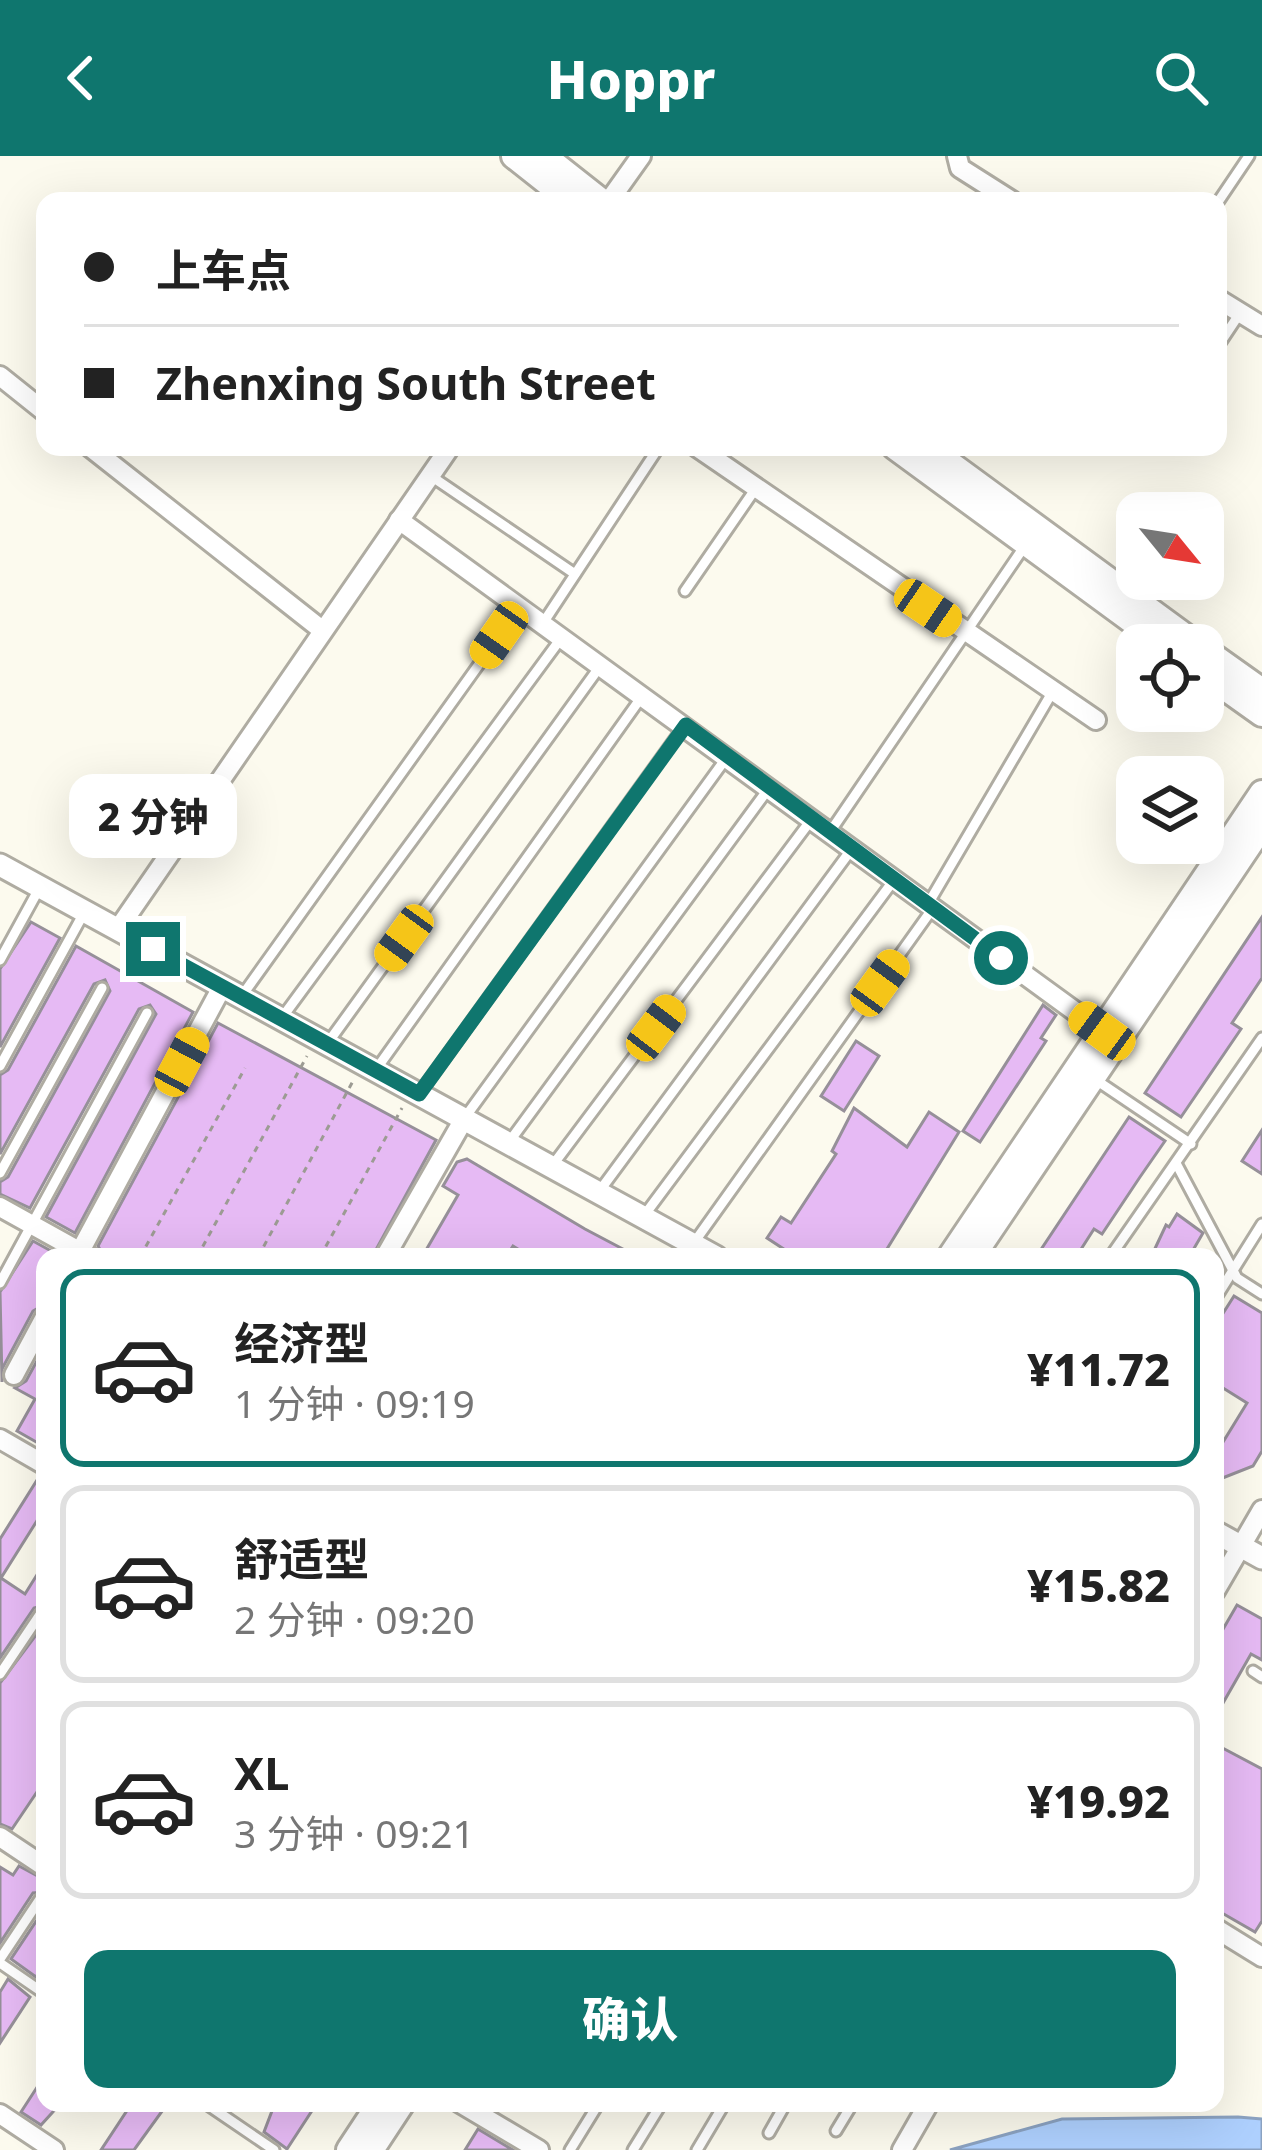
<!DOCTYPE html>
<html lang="zh">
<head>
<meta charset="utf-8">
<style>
  body { margin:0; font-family:"Noto Sans","Noto Sans SC",sans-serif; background:#f2f2f2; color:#222; height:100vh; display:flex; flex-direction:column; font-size:45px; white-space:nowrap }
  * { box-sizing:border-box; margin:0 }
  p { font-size:39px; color:#767676 }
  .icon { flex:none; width:66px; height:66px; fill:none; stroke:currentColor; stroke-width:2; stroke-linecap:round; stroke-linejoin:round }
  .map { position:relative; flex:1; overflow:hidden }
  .panel { position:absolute; left:36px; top:1092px; width:1188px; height:864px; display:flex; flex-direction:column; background:#fff; border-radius:24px; box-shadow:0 12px 48px #0002 }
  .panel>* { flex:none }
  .banner { position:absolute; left:36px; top:36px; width:1191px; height:264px; border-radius:24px; box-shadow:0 12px 48px #0002; display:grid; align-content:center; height:264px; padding:0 48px; background:#fff }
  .needle { width:78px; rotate:120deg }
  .buttons { position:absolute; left:1116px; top:336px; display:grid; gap:24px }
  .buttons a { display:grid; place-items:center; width:108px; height:108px; border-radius:24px; background:#fff; box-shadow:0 12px 48px #0002; font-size:60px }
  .end { position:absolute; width:54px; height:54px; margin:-27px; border:15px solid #0f766e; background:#fff; box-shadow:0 0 0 6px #fff }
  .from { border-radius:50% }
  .bubble { position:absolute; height:84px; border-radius:24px; background:#fff; box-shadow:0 12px 48px #0002; font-size:39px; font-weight:800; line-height:84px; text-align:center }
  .car { position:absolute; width:36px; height:72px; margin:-36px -18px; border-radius:15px; box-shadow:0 0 9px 3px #0007; background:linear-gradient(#f5c518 24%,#345 0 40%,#f5c518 0 76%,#345 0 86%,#f5c518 0) }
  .banner b { display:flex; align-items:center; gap:42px; height:114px; font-size:45px }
  .banner b+b { border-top:3px solid #e0e0e0 }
  .banner i { width:30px; height:30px; background:#222 }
  ul { padding:21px 0 0; list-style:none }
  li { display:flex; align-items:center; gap:36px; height:198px; margin:0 24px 18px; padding:0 24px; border:6px solid #e0e0e0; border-radius:24px }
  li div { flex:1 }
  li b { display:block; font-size:45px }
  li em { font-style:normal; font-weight:800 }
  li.selected { border-color:#0f766e }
  li>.icon { width:108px; height:108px; stroke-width:1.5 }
  .button { display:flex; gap:24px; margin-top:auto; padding:24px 48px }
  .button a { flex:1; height:138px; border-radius:24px; background:#0f766e; color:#fff; font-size:48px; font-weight:800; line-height:138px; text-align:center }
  header { display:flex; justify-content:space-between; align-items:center; height:156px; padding:0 48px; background:#0f766e; color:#fff; font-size:54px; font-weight:800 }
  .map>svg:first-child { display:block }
</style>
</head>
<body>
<header><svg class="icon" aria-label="back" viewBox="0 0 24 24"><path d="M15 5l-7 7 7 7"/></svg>Hoppr<svg class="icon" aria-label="search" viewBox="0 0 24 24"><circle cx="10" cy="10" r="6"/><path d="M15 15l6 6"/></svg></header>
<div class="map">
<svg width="1262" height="1994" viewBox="0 0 1262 1994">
  <rect width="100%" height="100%" fill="#fcfaee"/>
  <!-- water -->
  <polygon fill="#aed0fe" stroke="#8ba2c1" stroke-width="3" points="1238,1961 1262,1963 1262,1994 950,1994 1062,1963"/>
  <!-- building -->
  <g fill="#e6baf4" stroke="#969099" stroke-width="3">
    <polygon points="1262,761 1262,822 1232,867 1241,873 1181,961 1145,937"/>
    <polygon points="31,766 60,782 0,891 0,813"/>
    <polygon points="76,790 193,856 75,1077 46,1061 156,858 150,849 139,853 30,1052 0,1038 0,1026 8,1021 110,835 105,824 94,828 0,998 0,919 8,914"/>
    <polygon points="1043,849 1056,859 1041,882 1046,885 980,986 963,975"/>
    <polygon points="218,867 436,984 372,1101 103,1099 98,1090"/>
    <polygon points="856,885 879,900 844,955 821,940"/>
    <polygon points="854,952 907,991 929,956 959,976 882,1101 796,1101 767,1082 781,1061 791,1067 836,998 832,995"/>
    <polygon points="1129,961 1165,985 1140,1021 1102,1078 1094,1073 1076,1101 1036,1101"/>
    <polygon points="1262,974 1262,1018 1242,1005"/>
    <polygon points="467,1003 585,1073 638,1101 531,1101 513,1090 506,1101 422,1101 458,1039 443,1030 457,1006"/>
    <polygon points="1177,1058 1203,1077 1189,1101 1151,1101 1166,1069 1169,1071"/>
    <polygon points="33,1085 62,1101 45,1101 45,1148 33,1155 2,1213 2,1226 0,1136"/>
    <polygon points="1234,1140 1262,1157 1262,1295 1253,1310 1215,1325 1215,1282 1223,1286 1247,1247 1215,1227 1215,1170"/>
    <polygon points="45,1190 45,1291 17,1275 35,1243 15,1232 26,1225"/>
    <polygon points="39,1321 45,1322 45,1352 1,1422 25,1438 45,1406 45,1449 34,1452 0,1502 0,1383"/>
    <polygon points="1237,1449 1262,1463 1262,1504 1251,1498 1215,1561 1215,1487"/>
    <polygon points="45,1467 45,1624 12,1673 0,1668 0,1527"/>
    <polygon points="1215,1588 1262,1613 1262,1765 1255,1776 1215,1753 1215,1633 1221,1623 1215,1620"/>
    <polygon points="19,1710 45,1724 45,1736 33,1737 0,1787 0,1711 13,1719"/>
    <polygon points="45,1752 45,1807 36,1821 11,1803"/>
    <polygon points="8,1823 30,1841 0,1887 0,1836"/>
    <polygon points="45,1919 45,1947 61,1947 41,1969 21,1956"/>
    <polygon points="132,1947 168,1947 134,1994 101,1994"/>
    <polygon points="275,1947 317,1947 287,1993 264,1976"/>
    <polygon points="478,1973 513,1994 465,1994"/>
  </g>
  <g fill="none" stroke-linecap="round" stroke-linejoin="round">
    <!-- service casing -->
    <g stroke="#afaca2" stroke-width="15">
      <g id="service">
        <polyline points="1218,46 1249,0"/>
        <polyline points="1218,190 1240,157"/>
        <polyline points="431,320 575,418"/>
        <polyline points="685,435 756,332"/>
        <polyline points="543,467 659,291"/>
        <polyline points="830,676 1026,388"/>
        <polyline points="928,748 1053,535"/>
        <polyline points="0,804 40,731"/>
        <polyline points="241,841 520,451"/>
        <polyline points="281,863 562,481"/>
        <polyline points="327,888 601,509"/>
        <polyline points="0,910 85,755"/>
        <polyline points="375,915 643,539"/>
        <polyline points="1093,922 1191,988"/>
        <polyline points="419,938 685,569"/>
        <polyline points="466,960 727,601"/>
        <polyline points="509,986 769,632"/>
        <polyline points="1177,1009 1237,1122 1262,1138"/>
        <polyline points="552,1010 811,664"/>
        <polyline points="0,1017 102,832"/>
        <polyline points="598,1037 851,694"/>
        <polyline points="643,1061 894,724"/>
        <polyline points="693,1088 933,752"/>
        <polyline points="1110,1101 1262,882"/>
        <polyline points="0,1127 147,857"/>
        <polyline points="1215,1143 1262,1068"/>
        <polyline points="1253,1515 1262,1521"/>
        <polyline points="0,1518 41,1457"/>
        <polyline points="0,1803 40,1743"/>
        <polyline points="0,1807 45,1838"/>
        <polyline points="205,1947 274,1994"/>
        <polyline points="836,1975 853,1947"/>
        <polyline points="769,1977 786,1947"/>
        <polyline points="570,1994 599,1947"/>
        <polyline points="633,1994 662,1947"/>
        <polyline points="697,1994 725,1947"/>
      </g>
    </g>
    <!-- minor casing -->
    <g stroke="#afaca2" stroke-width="24">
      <g id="minor">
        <polyline points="957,0 960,12 1012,45"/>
        <polyline points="609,45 641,0"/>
        <polyline points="1218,143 1262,170"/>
        <polyline points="0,220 45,256"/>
        <polyline points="90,291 322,474"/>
        <polyline points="697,291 1096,564"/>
        <polyline points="399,364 1102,875"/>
        <polyline points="118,773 450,291"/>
        <polyline points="0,1051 90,1101"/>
        <polyline points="77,1101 222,831"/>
        <polyline points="385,1101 464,963"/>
        <polyline points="14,1219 45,1161"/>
        <polyline points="0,1283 45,1309"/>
        <polyline points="1215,1435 1262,1354"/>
        <polyline points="0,1681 45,1711"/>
        <polyline points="1215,1772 1262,1801"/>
        <polyline points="460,1947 539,1994"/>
        <polyline points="0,1958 54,1994"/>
        <polyline points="902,1994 929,1947"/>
      </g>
    </g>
    <!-- tertiary casing -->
    <g stroke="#afaca2" stroke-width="27">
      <g id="tertiary">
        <polyline points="0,709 716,1101"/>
        <polyline points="1215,1376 1262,1402"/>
      </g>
    </g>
    <!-- secondary casing -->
    <g stroke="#afaca2" stroke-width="30">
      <g id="secondary">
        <polyline points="514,0 571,45"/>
        <polyline points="544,0 601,45"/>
        <polyline points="895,291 1165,489"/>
        <polyline points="927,291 1197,489"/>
        <polyline points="1203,493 1262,535"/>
        <polyline points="1203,516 1262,558"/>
        <polyline points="950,1101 1262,637"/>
        <polyline points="972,1101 1262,670"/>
        <polyline points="349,1994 380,1947"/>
        <polyline points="371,1994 402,1947"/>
      </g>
    </g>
    <!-- path -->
    <g stroke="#9c9b93" stroke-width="3" stroke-dasharray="6 6" stroke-linecap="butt">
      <polyline points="140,1101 245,912"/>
      <polyline points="197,1101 307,900"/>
      <polyline points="258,1101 353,925"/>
      <polyline points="320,1101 402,952"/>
    </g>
    <!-- service -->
    <use href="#service" stroke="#fff" stroke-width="9"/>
    <!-- minor -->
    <use href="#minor" stroke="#fff" stroke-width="18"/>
    <!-- tertiary -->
    <use href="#tertiary" stroke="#fff" stroke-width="21"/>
    <!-- secondary -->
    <use href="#secondary" stroke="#fff" stroke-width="24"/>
  </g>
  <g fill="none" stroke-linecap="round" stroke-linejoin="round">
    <!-- route -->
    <polyline stroke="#0f766e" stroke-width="15" points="153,793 419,938 686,569 1001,802"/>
  </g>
</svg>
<div class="buttons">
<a><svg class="needle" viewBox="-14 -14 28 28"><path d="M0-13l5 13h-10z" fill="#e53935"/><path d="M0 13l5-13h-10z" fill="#767676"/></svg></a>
<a><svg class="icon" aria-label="locate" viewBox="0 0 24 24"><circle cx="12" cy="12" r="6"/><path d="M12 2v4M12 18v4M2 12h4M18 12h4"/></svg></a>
<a><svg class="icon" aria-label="layers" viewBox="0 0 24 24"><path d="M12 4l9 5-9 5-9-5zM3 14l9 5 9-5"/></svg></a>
</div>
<i class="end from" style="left:1001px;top:802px"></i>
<i class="end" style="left:153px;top:793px"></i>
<div class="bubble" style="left:69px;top:618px;width:168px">2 分钟</div>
<i class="car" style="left:928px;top:452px;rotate:124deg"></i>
<i class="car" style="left:499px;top:479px;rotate:215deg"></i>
<i class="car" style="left:404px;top:782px;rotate:216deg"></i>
<i class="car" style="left:880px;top:827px;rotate:36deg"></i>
<i class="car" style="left:656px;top:872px;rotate:37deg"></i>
<i class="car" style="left:1102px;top:875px;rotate:306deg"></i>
<i class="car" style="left:182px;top:906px;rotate:28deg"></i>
<div class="banner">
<b><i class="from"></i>上车点</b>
<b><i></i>Zhenxing South Street</b>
</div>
<section class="panel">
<ul>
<li class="selected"><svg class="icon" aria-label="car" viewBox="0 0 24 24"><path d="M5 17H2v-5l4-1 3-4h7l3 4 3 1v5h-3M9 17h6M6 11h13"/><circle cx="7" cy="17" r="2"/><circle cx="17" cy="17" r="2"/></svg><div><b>经济型</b><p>1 分钟 · 09:19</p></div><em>¥11.72</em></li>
<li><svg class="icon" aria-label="car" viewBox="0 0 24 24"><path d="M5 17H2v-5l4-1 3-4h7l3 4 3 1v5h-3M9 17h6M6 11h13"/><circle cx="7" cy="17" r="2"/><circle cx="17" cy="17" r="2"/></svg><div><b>舒适型</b><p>2 分钟 · 09:20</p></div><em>¥15.82</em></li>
<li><svg class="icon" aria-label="car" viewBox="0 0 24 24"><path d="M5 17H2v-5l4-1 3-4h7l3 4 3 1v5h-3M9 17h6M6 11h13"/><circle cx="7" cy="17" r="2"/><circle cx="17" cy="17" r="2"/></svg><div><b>XL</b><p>3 分钟 · 09:21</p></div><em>¥19.92</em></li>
</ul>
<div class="button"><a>确认</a></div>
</section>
</div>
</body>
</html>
